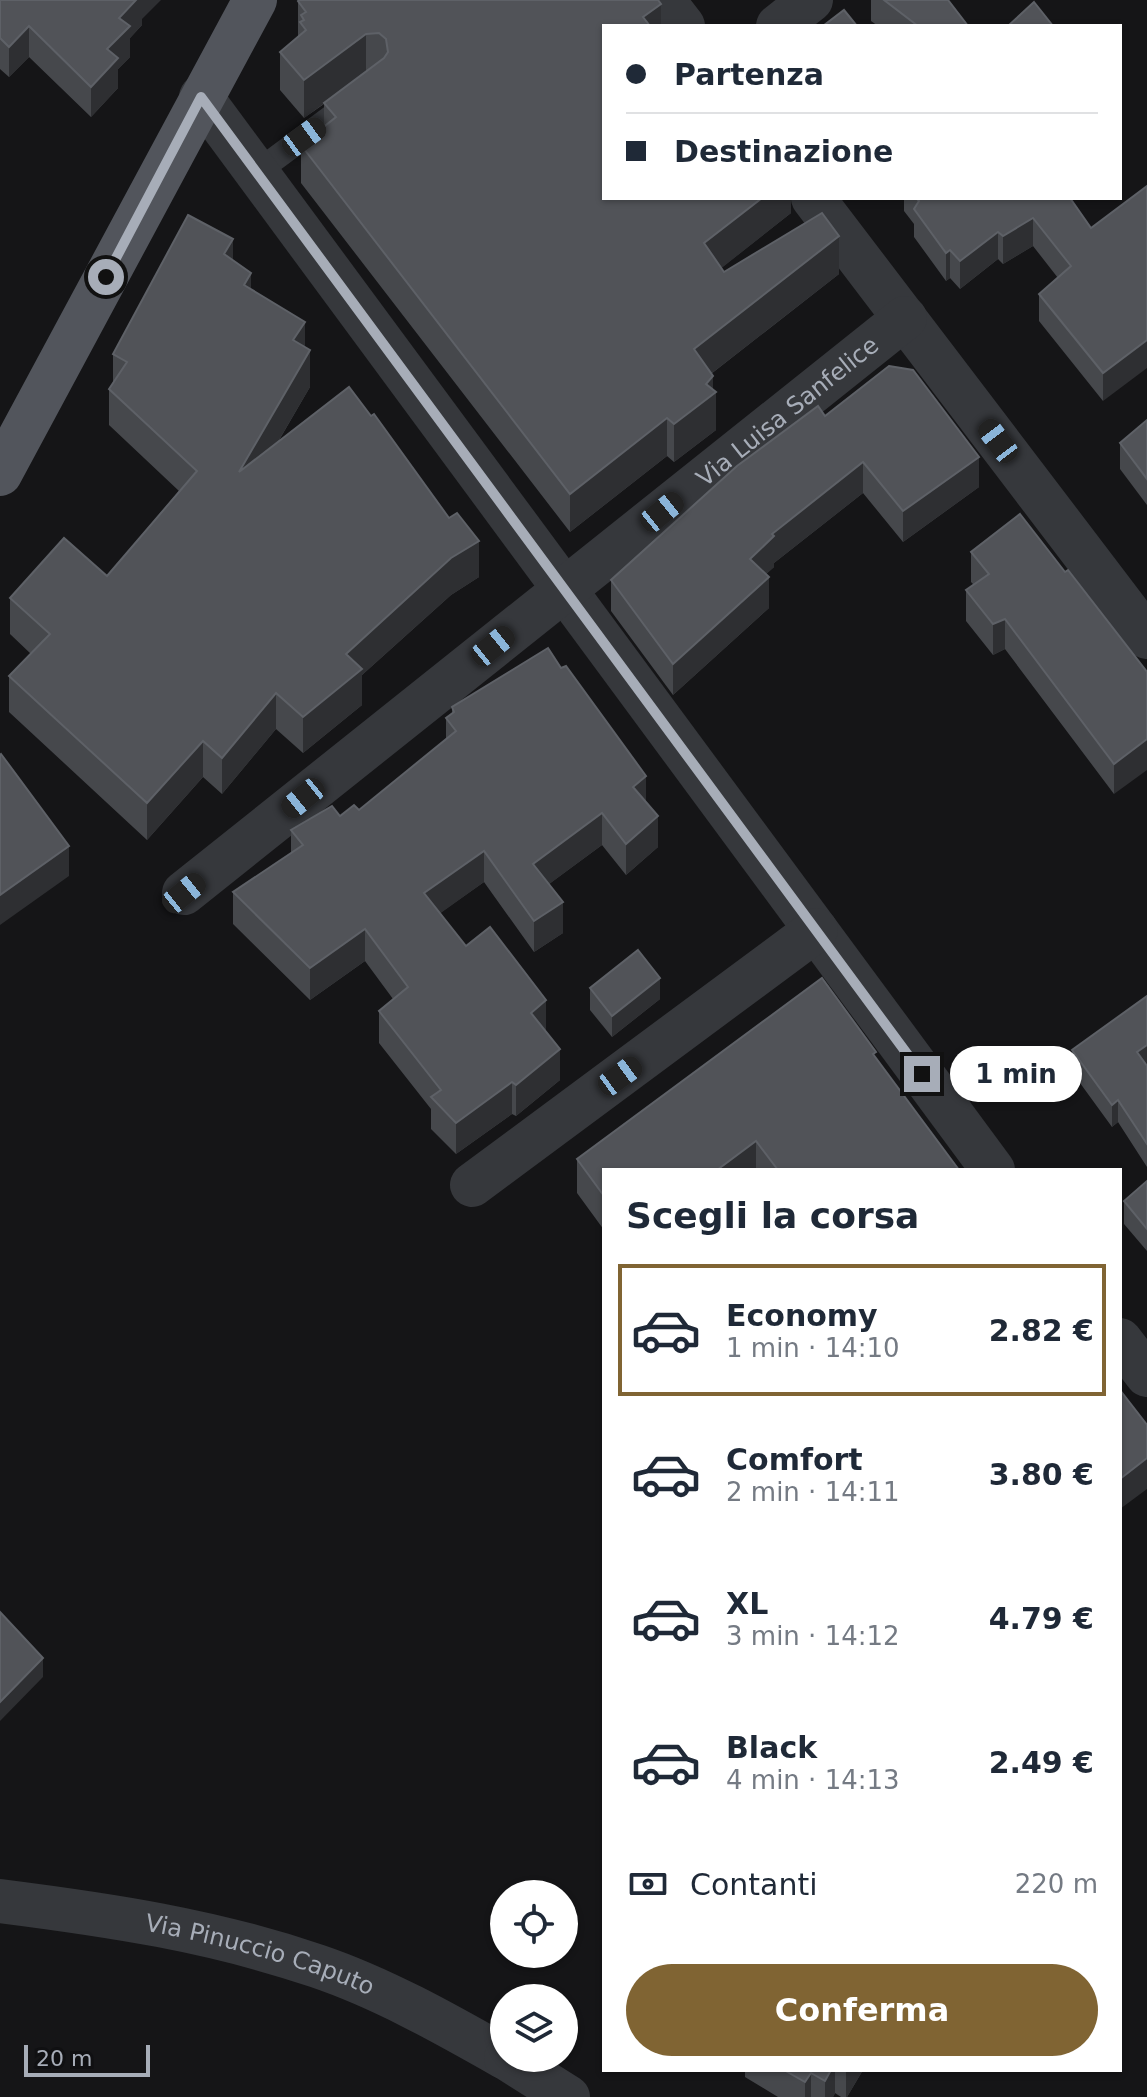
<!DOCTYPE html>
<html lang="it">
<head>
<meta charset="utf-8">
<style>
  body { margin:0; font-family:"DejaVu Sans",sans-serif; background:#f2f2f3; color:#1f2937; height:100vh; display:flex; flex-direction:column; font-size:30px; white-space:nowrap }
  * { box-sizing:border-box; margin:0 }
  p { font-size:26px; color:#747a83 }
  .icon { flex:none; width:44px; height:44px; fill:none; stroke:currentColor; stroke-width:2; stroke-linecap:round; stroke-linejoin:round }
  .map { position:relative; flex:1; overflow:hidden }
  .side { position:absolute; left:602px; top:1168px; width:520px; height:904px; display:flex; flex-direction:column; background:#fff; border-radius:0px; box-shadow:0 2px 6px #0004 }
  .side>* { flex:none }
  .top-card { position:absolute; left:602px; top:24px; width:520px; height:176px; border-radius:0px; box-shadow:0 2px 6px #0004; display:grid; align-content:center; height:176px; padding:0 24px; background:#fff }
  .fabs { position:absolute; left:490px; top:1880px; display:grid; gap:16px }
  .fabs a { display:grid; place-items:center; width:88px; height:88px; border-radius:50%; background:#fff; box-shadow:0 2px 6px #0004; font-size:40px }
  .scale { position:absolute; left:24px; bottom:20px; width:126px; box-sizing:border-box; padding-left:8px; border:4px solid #a7adb8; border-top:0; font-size:22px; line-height:28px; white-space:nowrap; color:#a7adb8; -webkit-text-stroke:6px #101012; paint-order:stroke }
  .end { position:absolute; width:36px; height:36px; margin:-18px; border:10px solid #a7adb8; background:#111; box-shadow:0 0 0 4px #111 }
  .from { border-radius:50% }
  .bubble { position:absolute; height:56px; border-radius:28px; background:#fff; box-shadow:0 2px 6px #0004; font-size:26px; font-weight:700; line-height:56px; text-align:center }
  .car { position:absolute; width:24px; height:48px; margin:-24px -12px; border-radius:10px; box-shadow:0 0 6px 2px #0007; background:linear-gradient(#222 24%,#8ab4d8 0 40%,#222 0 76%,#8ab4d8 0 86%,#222 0) }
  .top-card b { display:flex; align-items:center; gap:28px; height:76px; font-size:30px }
  .top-card b+b { border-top:2px solid #e0e1e3 }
  .top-card i { width:20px; height:20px; background:#1f2937 }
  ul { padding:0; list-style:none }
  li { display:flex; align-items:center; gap:24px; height:132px; margin:0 16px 12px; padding:0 8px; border:4px solid transparent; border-radius:0px }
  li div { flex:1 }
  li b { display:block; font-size:30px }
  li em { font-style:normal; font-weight:700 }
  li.on { border-color:#806433 }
  li>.icon { width:72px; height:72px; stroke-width:1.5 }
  h2 { padding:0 24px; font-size:36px; line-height:96px }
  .pay { display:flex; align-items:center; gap:20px; height:88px; padding:0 24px; font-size:30px }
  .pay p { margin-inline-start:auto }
  .action { display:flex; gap:16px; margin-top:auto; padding:16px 24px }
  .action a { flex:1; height:92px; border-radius:48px; background:#806433; color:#fff; font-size:32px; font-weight:700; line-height:92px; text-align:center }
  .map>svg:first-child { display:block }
</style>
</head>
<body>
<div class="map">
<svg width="1147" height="2097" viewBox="0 0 1147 2097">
  <rect width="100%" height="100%" fill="#151517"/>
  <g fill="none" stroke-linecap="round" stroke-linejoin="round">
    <!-- service -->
    <polyline stroke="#36383c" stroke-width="24" points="257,172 350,103"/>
    <!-- minor -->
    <g stroke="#36383c" stroke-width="44">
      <polyline points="663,0 683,26"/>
      <polyline points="778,26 811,0"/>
      <polyline points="201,97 993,1170"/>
      <polyline points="813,198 1147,637"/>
      <path id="s1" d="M184,893L905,318"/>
      <polyline points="472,1185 816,930"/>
      <polyline points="1120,1340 1147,1375"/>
    </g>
    <!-- tertiary -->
    <g stroke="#36383c" stroke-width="44">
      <path id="s2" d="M0,1901C110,1915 211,1930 317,1966C382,1988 444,2023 504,2057"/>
      <polyline points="506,2058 568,2097"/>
    </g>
    <!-- primary -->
    <polyline stroke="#52555c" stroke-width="44" points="0,474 255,0"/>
  </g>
  <!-- wall -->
  <g fill="#46484c">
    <polygon points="0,0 142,19 142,25 130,38 130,57 118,69 118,88 91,117 29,57 9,77 0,69"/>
    <polygon points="871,0 948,0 968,26 878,26 871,21"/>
    <polygon points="298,1 661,26 604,26 791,198 791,213 721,268 724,272 839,274 711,374 716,430 674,462 667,456 570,532 301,183 301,145 324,127 324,104 304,118 280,90 280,52 298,37"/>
    <polygon points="1147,186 1103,401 1039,321 1039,294 1058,278 1033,246 1003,264 998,259 960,289 950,278 946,281 914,237 914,224 904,211 904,198 1070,198 1091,228"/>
    <polygon points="233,260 251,290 305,348 310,387 278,442 479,577 451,595 362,675 362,705 303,753 276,729 222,794 203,777 147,840 9,712 9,676 31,654 10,634 10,598 107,576 179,491 109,425 109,389 113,383 113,354"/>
    <polygon points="825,416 979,487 903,542 863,493 774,563 774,567 766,574 769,608 673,695 611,611 611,580"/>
    <polygon points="1147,420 1147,505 1120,469 1120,443"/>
    <polygon points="971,552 1065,572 1147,672 1114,794 1005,649 993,655 966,621 966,590 974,585 971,582"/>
    <polygon points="452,707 646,802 658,847 626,875 602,845 549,884 563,933 534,952 484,882 440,913 466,946 546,1031 560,1080 516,1116 512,1114 456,1154 431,1129 431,1109 379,1043 379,1011 393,999 365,961 310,1000 233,924 233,892 291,853 291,830 359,810 446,739 446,718 452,714"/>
    <polygon points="590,988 660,999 612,1037 590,1010"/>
    <polygon points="1147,996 1147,1167 1118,1122 1112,1127 1072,1072 1072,1050"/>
    <polygon points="876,1059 959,1170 604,1170 604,1230 577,1193 577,1159"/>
    <polygon points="1147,1181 1147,1251 1124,1224 1124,1201"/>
    <polygon points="745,2070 863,2070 847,2097 841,2097 835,2093 833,2097 778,2097 745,2077"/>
  </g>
  <!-- shaded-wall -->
  <g fill="#2e2f32">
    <polygon points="136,0 161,0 142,19 142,25 130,38 130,57 118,69 118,88 91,117 91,87 119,18"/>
    <polygon points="661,4 661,26 643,26 643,17"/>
    <polygon points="29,26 29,57 9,77 9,47"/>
    <polygon points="366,34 366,73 304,118 304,80"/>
    <polygon points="762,198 791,198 791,213 704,282 704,243"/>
    <polygon points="1033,218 1033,246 1003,264 1003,236"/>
    <polygon points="998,232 998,259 960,289 960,261"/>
    <polygon points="839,236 839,274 694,387 694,349"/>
    <polygon points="233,239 233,275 224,254"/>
    <polygon points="950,250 950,278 946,281 946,253"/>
    <polygon points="251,273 251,309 244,285"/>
    <polygon points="305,322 305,358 293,340"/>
    <polygon points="1147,340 1147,368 1103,401 1103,373"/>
    <polygon points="310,350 310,387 239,508 239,472"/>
    <polygon points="713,376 713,394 716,392 716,430 674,462 674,424"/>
    <polygon points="667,418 667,456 570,532 570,494"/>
    <polygon points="979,457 979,487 903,542 903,511"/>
    <polygon points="863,462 863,493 774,563 774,567 750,589 750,559 772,534"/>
    <polygon points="479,541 479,577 451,595 362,675 362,705 303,753 303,717 346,654 451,558"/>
    <polygon points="769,577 769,608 673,695 673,664"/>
    <polygon points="1005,619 1005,649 993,655 993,624"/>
    <polygon points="276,693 276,729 222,794 222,758"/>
    <polygon points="1147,739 1147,770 1114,794 1114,764"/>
    <polygon points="203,741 203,777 147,840 147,803"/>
    <polygon points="646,776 646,808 633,787"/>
    <polygon points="602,813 602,845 533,896 533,864"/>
    <polygon points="658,816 658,847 626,875 626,844"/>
    <polygon points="69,846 69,876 0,925 0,895"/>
    <polygon points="484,851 484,882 424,925 424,893"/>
    <polygon points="563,902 563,933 534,952 534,921"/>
    <polygon points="365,929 365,961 310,1000 310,968"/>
    <polygon points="660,978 660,999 612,1037 612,1016"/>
    <polygon points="546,1000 546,1031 531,1013"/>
    <polygon points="1147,1045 1147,1067 1137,1052"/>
    <polygon points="560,1049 560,1080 516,1116 516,1085"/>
    <polygon points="512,1082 512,1114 456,1154 456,1123"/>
    <polygon points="1118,1100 1118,1122 1112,1127 1112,1105"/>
    <polygon points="756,1141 756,1170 717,1170"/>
    <polygon points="1147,1458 1147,1489 1120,1509 1120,1479"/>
    <polygon points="43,1658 43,1677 0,1721 0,1702"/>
    <polygon points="831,2070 835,2070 835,2093 833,2097 825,2097 825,2081"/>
    <polygon points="846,2070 863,2070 847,2097 846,2097"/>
    <polygon points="811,2073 811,2097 805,2097 805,2082"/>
  </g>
  <!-- building -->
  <g fill="#515358" stroke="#5e6167" stroke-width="2">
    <polygon points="0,0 136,0 119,18 130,26 107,49 118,58 91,87 29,26 9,47 0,38"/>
    <polygon points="299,0 658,0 661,4 643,17 650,26 604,26 604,198 762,198 704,243 724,272 822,213 839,236 694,349 713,376 706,384 716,392 674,424 667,418 570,494 301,145 336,117 324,103 384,58 388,52 386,39 379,33 366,34 304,80 280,52 306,30 300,22 304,20 301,15 306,12 298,1"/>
    <polygon points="884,0 948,0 968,26 918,26"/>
    <polygon points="1034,2 1053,26 1008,26"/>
    <polygon points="844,10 857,26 823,26"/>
    <polygon points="1147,186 1147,340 1103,373 1039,294 1071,266 1033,218 1003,236 998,232 960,261 950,250 946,253 914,209 919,201 916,198 1070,198 1091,228"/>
    <polygon points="188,215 233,239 224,254 251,273 244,285 305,322 293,340 310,350 239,472 349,387 371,416 374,414 449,518 457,513 479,541 451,558 346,654 362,669 303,717 276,693 222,758 203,741 147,803 9,676 50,634 10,598 64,538 107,576 197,471 109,389 127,362 113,354"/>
    <polygon points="889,366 913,370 979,457 903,511 863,462 772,534 774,536 750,559 769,577 673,664 611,580 737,466 818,406 825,416"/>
    <polygon points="1147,420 1147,479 1120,443"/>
    <polygon points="1020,514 1065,572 1068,570 1147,672 1147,739 1114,764 1005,619 993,624 966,590 989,574 971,552"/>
    <polygon points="548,648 561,668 566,666 646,776 633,787 658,816 626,844 602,813 533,864 563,902 534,921 484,851 424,893 466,946 490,927 546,1000 531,1013 560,1049 516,1085 512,1082 456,1123 431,1097 441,1090 379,1011 408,987 365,929 310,968 233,892 303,845 291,830 332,806 340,816 354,805 359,810 456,731 446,718 454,712 452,707"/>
    <polygon points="1,754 69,846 0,895 0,755"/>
    <polygon points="638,950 660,978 612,1016 590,988"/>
    <polygon points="822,978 876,1052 873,1054 959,1170 778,1170 756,1141 717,1170 604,1170 604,1196 577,1159"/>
    <polygon points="1147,996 1147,1045 1137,1052 1147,1066 1147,1144 1118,1100 1112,1105 1072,1050"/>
    <polygon points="1147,1181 1147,1229 1124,1201"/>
    <polygon points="1120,1390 1147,1425 1147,1458 1120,1479"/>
    <polygon points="0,1612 43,1658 0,1702"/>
    <polygon points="784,2070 831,2070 825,2081 811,2073 805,2082"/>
  </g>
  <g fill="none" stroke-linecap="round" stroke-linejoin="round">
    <!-- route -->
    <polyline stroke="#a7adb8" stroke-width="10" points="106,277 201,97 922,1074"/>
  </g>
  <g text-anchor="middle" stroke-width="7" stroke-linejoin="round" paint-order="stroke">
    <!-- street labels -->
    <g font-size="24" fill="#a7adb8" stroke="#101012">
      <text dy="8" stroke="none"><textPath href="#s1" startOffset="772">Via Luisa Sanfelice</textPath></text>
      <text dy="8" stroke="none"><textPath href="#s2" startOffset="266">Via Pinuccio Caputo</textPath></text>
    </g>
  </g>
</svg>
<div class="fabs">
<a><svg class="icon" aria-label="locate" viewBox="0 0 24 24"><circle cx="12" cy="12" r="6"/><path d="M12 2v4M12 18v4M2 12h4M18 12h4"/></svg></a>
<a><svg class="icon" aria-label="layers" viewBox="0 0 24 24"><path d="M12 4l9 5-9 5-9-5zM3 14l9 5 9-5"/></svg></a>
</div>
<div class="scale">20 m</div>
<i class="end from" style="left:106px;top:277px"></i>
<i class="end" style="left:922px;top:1074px"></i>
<div class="bubble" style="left:950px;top:1046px;width:132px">1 min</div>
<i class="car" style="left:304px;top:137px;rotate:54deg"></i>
<i class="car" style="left:998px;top:441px;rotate:323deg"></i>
<i class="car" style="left:662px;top:512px;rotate:51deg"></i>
<i class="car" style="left:493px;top:646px;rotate:51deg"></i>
<i class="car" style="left:303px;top:798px;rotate:231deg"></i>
<i class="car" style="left:184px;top:893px;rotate:51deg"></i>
<i class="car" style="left:620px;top:1076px;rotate:54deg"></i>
<div class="top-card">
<b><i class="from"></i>Partenza</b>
<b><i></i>Destinazione</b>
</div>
<section class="side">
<h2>Scegli la corsa</h2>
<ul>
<li class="on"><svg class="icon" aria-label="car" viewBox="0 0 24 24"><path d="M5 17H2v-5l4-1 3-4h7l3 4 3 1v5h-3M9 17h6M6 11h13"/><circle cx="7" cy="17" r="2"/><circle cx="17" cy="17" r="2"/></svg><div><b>Economy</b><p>1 min · 14:10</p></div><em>2.82 €</em></li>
<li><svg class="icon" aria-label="car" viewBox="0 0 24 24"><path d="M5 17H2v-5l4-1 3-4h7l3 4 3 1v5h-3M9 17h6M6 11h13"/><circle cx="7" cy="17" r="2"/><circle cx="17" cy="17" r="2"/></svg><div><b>Comfort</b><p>2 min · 14:11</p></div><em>3.80 €</em></li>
<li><svg class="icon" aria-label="car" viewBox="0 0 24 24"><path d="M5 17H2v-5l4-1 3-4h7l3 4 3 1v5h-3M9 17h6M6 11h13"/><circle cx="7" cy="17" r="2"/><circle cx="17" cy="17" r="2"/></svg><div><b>XL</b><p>3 min · 14:12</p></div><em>4.79 €</em></li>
<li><svg class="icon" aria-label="car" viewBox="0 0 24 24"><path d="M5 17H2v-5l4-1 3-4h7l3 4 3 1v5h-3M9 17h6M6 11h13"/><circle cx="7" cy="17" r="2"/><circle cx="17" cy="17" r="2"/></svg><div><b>Black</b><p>4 min · 14:13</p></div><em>2.49 €</em></li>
</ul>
<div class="pay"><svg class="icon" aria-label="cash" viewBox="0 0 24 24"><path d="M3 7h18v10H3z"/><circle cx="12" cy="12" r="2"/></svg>Contanti<p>220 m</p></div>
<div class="action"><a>Conferma</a></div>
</section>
</div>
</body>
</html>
